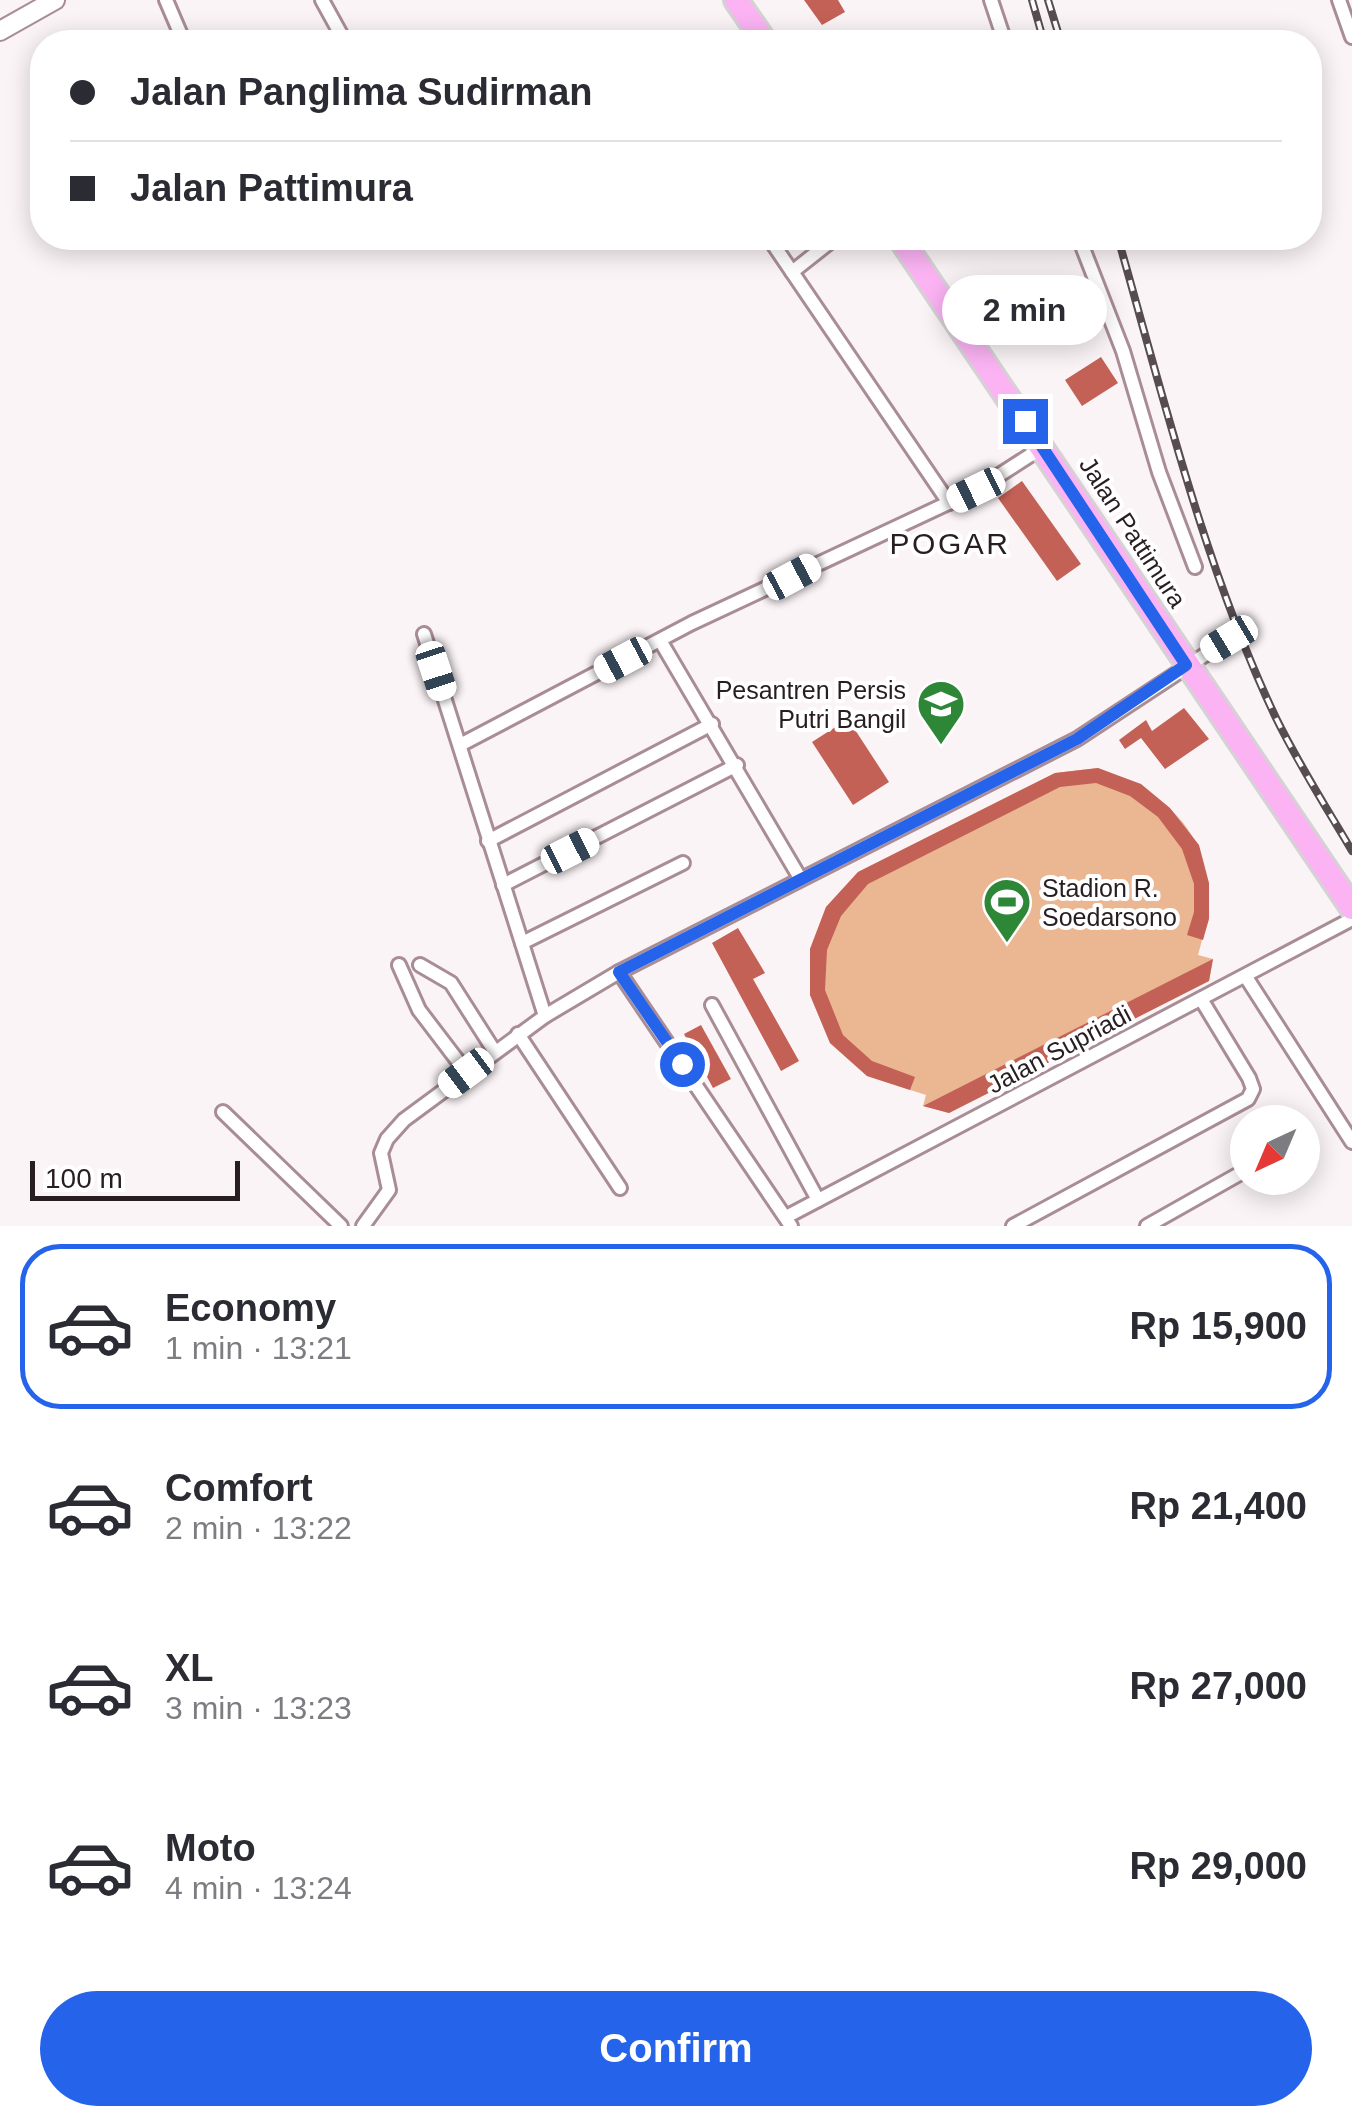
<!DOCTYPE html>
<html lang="en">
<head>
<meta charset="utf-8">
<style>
  body { margin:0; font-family:Arial,sans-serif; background:#f7f7f7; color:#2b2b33; height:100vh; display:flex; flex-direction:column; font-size:38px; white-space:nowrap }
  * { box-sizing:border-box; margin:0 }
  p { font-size:32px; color:#7c7c81 }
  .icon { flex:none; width:55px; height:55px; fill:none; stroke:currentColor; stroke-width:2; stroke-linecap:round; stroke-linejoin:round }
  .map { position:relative; height:1226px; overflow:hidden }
  .panel { display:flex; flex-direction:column; background:#fff; flex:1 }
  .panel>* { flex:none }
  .hud { position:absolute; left:30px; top:30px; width:1292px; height:220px; border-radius:40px; box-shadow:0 5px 25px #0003; display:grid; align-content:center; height:220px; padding:0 40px; background:#fff }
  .needle { width:65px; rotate:224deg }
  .tools { position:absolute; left:1230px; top:1105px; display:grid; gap:20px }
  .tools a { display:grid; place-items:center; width:90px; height:90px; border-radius:50%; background:#fff; box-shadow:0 5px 25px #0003; font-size:50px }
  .scale { position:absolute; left:30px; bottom:25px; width:210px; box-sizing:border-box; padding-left:10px; border:5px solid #281d21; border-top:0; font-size:28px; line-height:35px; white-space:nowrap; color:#281d21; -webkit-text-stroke:8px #fff; paint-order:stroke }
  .end { position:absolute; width:45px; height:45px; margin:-22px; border:12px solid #2563eb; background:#fff; box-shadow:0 0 0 5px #fff }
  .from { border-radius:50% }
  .bubble { position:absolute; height:70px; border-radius:35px; background:#fff; box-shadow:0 5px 25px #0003; font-size:32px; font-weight:800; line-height:70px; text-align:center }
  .car { position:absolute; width:30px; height:60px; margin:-30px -15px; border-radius:12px; box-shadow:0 0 8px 2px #0007; background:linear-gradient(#fff 24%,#345 0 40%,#fff 0 76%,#345 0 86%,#fff 0) }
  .hud b { display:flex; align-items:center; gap:35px; height:95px; font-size:38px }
  .hud b+b { border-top:2px solid #e1e1e2 }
  .hud i { width:25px; height:25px; background:#2b2b33 }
  ul { padding:18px 0 0; list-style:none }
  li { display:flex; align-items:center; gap:30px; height:165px; margin:0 20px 15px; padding:0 20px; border:5px solid transparent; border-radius:40px }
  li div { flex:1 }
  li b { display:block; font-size:38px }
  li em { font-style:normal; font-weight:800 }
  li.current { border-color:#2563eb }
  li>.icon { width:90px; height:90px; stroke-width:1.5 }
  .primary-button { display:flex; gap:20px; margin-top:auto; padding:20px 40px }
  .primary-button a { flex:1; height:115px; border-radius:60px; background:#2563eb; color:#fff; font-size:40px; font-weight:800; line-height:115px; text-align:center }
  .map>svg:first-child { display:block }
</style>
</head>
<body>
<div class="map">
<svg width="1352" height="1226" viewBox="0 0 1352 1226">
  <rect width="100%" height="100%" fill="#fbf4f6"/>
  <!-- green -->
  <path fill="#eab792" d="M1098,768C1190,802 1227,858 1198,955L1213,959L1209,981L949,1113L923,1106L926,1095L867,1076L830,1043L810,995V949L826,907L858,872L1055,773Z"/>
  <!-- building -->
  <g fill="#c36156">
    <polygon points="804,0 838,0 845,12 822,25"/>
    <polygon points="1101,357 1118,383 1082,406 1065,380"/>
    <polygon points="1022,481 1081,564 1057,581 998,498"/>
    <polygon points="1184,708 1209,739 1165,769 1141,738 1125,749 1119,740 1146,720 1152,731"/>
    <polygon points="848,719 889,782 853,805 812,742"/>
    <polygon points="1098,768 1141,784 1170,808 1199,845 1209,883 1209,919 1203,940 1187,935 1194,912 1194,884 1182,849 1158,817 1130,796 1096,783 1060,787 868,884 841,916 827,950 825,990 843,1035 872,1061 915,1077 910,1090 867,1076 830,1043 810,995 810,949 826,907 858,872 1055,773"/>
    <polygon points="738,928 765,973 753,979 799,1061 781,1071 712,943"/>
    <polygon points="1213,959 1209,981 949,1113 923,1106"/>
    <polygon points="701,1025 731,1079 713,1088 684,1034"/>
  </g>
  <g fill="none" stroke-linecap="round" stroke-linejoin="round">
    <!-- street casing -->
    <g stroke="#a98d95" stroke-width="18">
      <g id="street">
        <polyline points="166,0 184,42"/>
        <polyline points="322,0 344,40"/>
        <polyline points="991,0 1005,42"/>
        <polyline points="1339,0 1352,37"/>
        <polyline points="769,238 949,503"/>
        <polyline points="1079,238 1123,351 1159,472 1195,567"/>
        <polyline points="792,272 835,238"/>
        <polyline points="424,634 545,1016"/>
        <polyline points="661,642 800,878"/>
        <polyline points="460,745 692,623 976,490 1043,447"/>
        <polyline points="488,841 712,724"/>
        <polyline points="503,885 737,765"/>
        <polyline points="522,943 683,863"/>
        <polyline points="399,965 419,1010 467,1073"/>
        <polyline points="420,965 451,983 495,1052"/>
        <polyline points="619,972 791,1226"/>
        <polyline points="1246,977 1352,1142"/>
        <polyline points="712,1005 818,1200"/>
        <polyline points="518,1034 620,1188"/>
        <polyline points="223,1112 341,1226"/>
        <polyline points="786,1217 1352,919"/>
        <polyline points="363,1226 389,1190 381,1153 387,1139 404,1120 545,1016 619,972 1077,739 1229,639"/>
        <polyline points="1013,1226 1248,1099 1253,1089 1249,1078 1201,999"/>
        <polyline points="1147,1226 1248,1169"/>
      </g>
    </g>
    <!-- secondary casing -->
    <g stroke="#a98d95" stroke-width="22">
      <polyline id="secondary" points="0,31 55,0"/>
    </g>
    <!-- highway casing -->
    <g stroke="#d4d2d3" stroke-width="28">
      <g id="highway">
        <polyline points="736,0 765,42"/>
        <polyline points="900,238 1352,908"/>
      </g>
    </g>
    <!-- street -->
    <use href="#street" stroke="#fff" stroke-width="12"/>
    <!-- secondary -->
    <use href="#secondary" stroke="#fff" stroke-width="18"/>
    <!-- highway -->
    <use href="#highway" stroke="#fbb3f4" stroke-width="22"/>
    <!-- rail casing -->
    <g stroke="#574d50" stroke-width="8">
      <g id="rail">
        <polyline points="1032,0 1044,42"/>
        <polyline points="1048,0 1061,42"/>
        <path d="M1118,238C1163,396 1205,569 1276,718C1298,763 1326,807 1352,851"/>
      </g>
    </g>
    <!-- rail -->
    <use href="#rail" stroke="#fff" stroke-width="4" stroke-dasharray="11" stroke-linecap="butt"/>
  </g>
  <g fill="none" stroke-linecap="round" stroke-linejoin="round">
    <!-- route -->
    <polyline stroke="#2563eb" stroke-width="12" points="682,1064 619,972 1077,739 1186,665 1025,421"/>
  </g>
  <!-- icons -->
  <defs>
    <g id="school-pin" transform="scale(2.5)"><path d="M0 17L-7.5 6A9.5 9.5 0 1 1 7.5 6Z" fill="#2d8737" stroke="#fff"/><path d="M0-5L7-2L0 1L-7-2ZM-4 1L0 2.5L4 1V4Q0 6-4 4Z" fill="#fff"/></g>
    <g id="stadium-pin" transform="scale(2.5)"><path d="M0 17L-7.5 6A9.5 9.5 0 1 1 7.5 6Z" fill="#2d8737" stroke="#fff"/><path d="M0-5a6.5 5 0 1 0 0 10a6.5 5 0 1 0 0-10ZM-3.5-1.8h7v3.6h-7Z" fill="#fff"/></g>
  </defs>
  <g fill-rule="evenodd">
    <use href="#school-pin" x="941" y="704"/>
    <use href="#stadium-pin" x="1007" y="902"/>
  </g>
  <g text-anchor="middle" stroke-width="8" stroke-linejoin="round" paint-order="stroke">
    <!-- street labels -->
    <g font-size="25" fill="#281d21" stroke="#fff">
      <text transform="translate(1133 532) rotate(57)" y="9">Jalan Pattimura</text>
      <text transform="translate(1059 1049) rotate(-28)" y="9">Jalan Supriadi</text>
    </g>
    <!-- poi labels -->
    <g font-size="25" fill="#281d21" stroke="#fff" text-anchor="end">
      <text x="906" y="699">Pesantren Persis<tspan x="906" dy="29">Putri Bangil</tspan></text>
      <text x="1042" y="897" text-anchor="start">Stadion R.<tspan x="1042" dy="29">Soedarsono</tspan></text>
    </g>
    <!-- quarter labels -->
    <g font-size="30" letter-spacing="2.5" fill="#281d21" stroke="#fff">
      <text x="950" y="554">POGAR</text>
    </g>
  </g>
</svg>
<div class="tools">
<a><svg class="needle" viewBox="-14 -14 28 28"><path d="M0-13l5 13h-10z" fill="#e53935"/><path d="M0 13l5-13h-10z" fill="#7c7c81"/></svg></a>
</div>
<div class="scale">100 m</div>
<i class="end from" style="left:682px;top:1064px"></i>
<i class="end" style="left:1025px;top:421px"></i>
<div class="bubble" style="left:942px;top:275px;width:165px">2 min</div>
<i class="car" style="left:976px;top:490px;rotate:244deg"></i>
<i class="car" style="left:792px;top:577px;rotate:62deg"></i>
<i class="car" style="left:1229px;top:639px;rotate:239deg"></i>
<i class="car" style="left:623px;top:660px;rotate:242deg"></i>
<i class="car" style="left:436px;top:671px;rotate:162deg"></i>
<i class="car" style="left:570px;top:851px;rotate:63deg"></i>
<i class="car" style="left:466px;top:1073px;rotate:233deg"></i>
<div class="hud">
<b><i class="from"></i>Jalan Panglima Sudirman</b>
<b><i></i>Jalan Pattimura</b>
</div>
</div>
<section class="panel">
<ul>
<li class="current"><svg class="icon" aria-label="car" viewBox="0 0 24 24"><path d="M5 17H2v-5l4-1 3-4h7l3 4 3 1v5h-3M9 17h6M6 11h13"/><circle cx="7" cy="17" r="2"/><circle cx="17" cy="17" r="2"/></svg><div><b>Economy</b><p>1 min · 13:21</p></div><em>Rp 15,900</em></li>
<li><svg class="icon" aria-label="car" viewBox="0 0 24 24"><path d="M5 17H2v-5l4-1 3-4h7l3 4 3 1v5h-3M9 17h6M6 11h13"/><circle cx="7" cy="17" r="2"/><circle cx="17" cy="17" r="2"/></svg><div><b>Comfort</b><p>2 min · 13:22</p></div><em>Rp 21,400</em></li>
<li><svg class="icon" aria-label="car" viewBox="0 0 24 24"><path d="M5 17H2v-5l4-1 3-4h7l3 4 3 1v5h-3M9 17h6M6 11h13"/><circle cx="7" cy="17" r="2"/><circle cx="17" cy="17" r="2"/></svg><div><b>XL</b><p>3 min · 13:23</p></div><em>Rp 27,000</em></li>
<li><svg class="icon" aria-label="car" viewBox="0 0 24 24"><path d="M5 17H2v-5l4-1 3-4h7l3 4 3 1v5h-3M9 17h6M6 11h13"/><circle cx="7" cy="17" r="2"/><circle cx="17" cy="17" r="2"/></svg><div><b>Moto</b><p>4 min · 13:24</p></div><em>Rp 29,000</em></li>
</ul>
<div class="primary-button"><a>Confirm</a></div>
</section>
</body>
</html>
